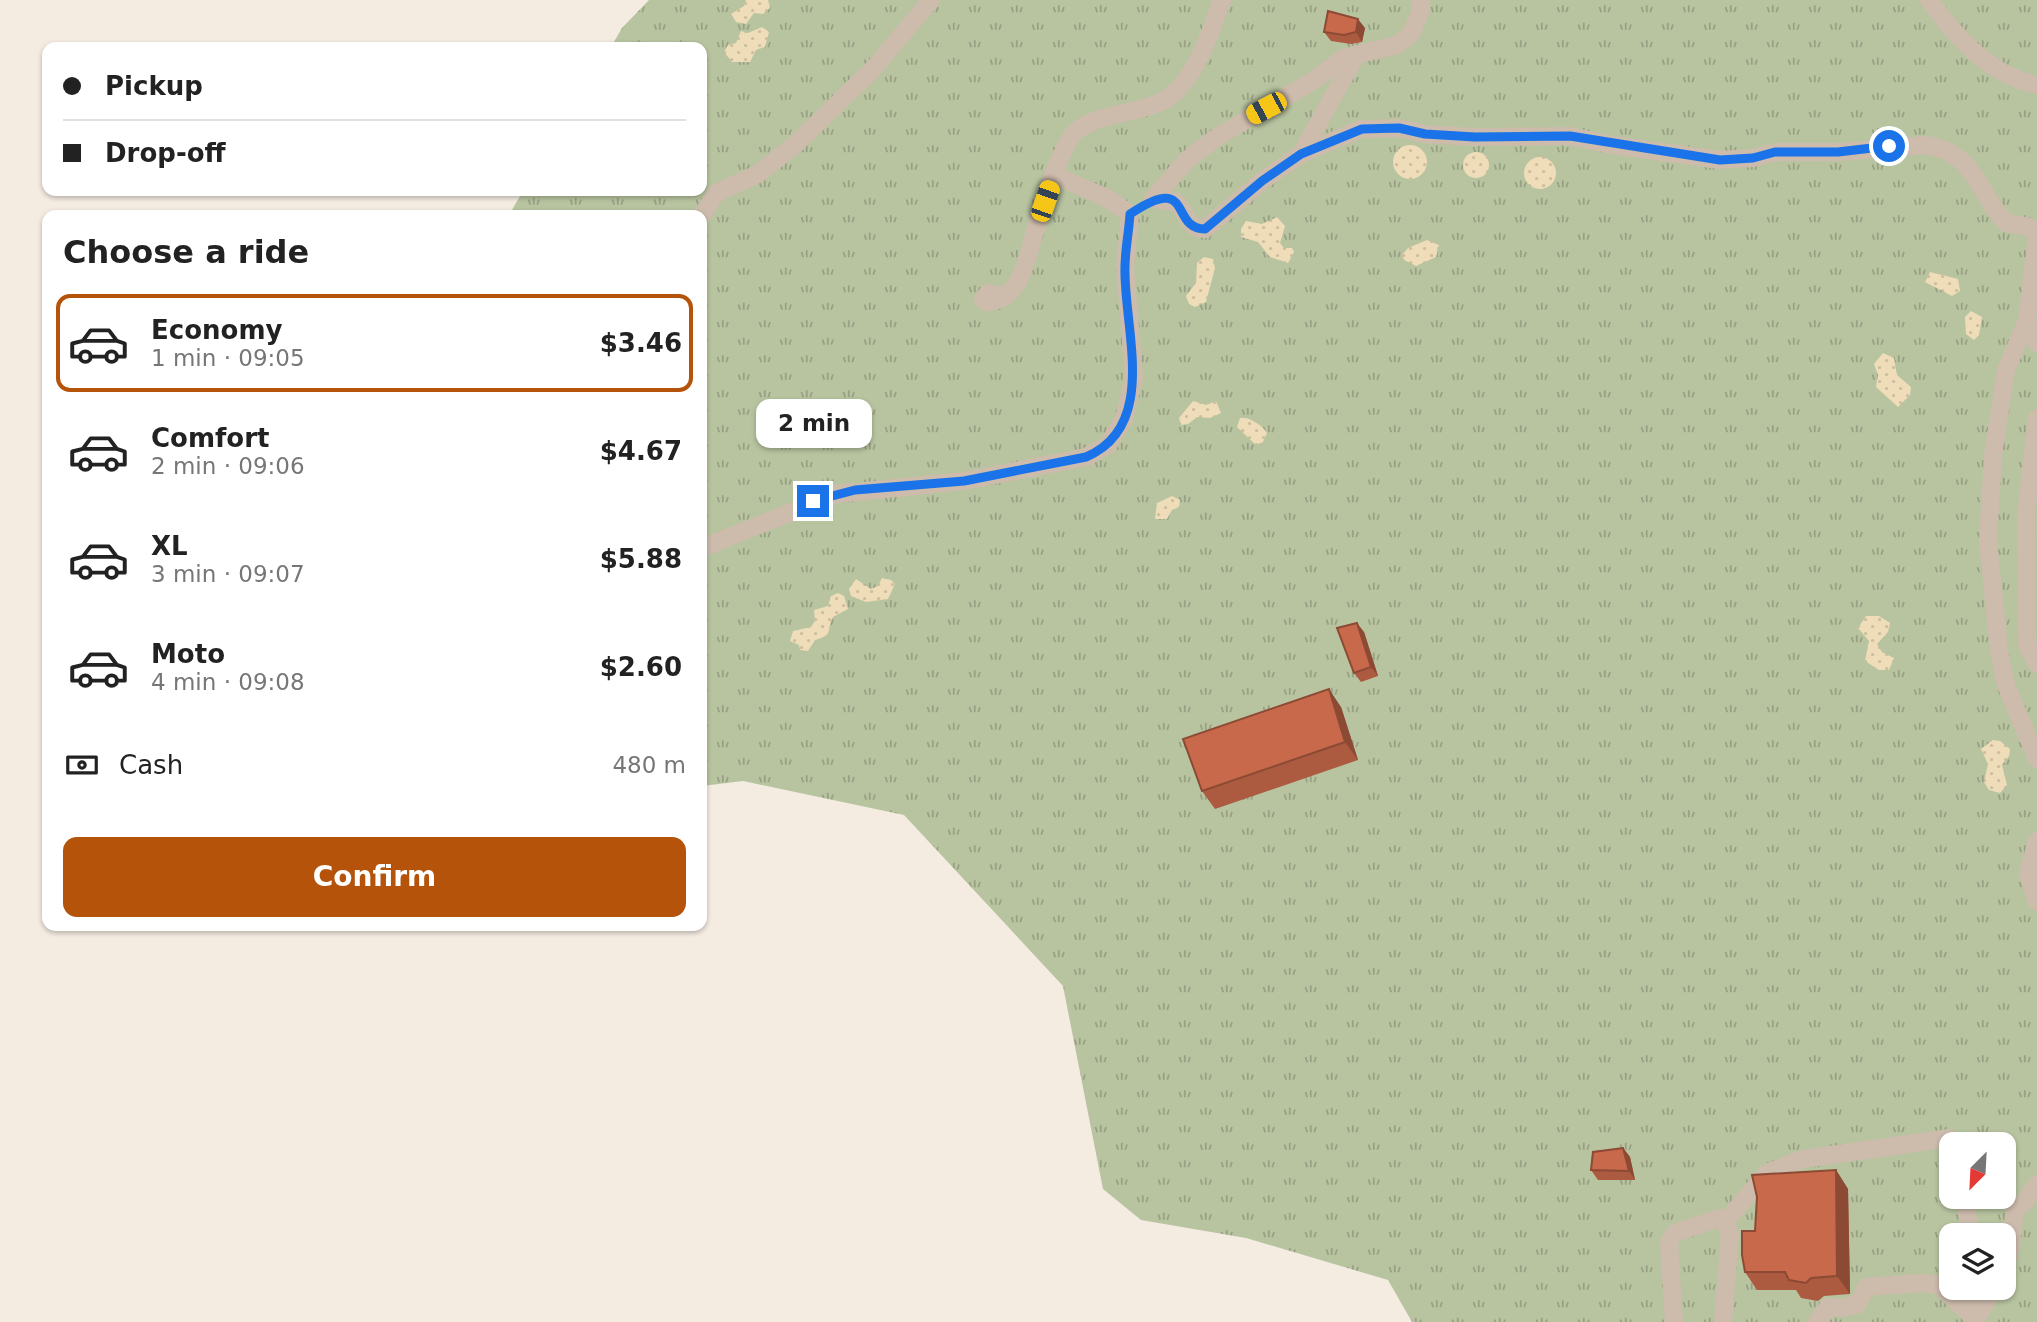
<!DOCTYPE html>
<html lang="en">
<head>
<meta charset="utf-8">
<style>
  body { margin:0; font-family:"DejaVu Sans",sans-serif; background:#f2f2f2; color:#222; height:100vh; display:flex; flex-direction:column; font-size:26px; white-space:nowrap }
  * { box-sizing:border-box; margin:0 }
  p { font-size:23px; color:#767676 }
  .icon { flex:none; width:38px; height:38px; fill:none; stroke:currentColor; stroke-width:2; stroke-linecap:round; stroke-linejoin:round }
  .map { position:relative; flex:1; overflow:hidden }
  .drawer { position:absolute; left:42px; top:210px; width:665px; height:721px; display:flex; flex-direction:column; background:#fff; border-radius:14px; box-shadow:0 2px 5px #0004 }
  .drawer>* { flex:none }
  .banner { position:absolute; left:42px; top:42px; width:665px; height:154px; border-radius:14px; box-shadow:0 2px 5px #0004; display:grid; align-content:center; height:154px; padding:0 21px; background:#fff }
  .needle { width:46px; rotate:204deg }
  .buttons { position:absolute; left:1939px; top:1132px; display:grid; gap:14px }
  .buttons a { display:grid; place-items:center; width:77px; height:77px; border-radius:14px; background:#fff; box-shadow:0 2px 5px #0004; font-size:35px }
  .end { position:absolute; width:32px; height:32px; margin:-16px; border:9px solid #1a73e8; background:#fff; box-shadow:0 0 0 4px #fff }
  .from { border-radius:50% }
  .bubble { position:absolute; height:49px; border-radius:14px; background:#fff; box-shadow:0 2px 5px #0004; font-size:23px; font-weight:700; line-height:49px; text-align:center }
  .car { position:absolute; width:21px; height:42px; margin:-21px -10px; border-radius:9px; box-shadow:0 0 5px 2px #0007; background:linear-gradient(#f5c518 24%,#345 0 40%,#f5c518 0 76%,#345 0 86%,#f5c518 0) }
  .banner b { display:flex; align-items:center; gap:24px; height:66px; font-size:26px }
  .banner b+b { border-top:2px solid #e0e0e0 }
  .banner i { width:18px; height:18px; background:#222 }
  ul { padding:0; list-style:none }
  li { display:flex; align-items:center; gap:21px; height:98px; margin:0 14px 10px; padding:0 7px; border:4px solid transparent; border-radius:14px }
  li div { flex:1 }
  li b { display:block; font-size:26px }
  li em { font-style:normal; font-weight:700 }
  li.current { border-color:#b45309 }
  li>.icon { width:63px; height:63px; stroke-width:1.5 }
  h2 { padding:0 21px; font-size:32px; line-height:84px }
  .pay { display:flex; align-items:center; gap:18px; height:77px; padding:0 21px; font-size:26px }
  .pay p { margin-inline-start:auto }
  .action { display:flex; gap:14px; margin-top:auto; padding:14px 21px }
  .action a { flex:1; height:80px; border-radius:14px; background:#b45309; color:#fff; font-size:28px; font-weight:700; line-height:80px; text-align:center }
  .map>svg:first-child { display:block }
</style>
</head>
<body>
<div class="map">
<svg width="2037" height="1322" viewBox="0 0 2037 1322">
  <defs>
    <pattern id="grass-tufts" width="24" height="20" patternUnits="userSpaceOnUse" patternTransform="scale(1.75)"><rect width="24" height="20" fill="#b8c4a0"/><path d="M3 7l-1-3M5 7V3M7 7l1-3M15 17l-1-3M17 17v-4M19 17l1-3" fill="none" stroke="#97a083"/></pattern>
    <pattern id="sand-dots" width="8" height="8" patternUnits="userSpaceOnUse" patternTransform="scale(1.75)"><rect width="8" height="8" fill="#efdcb8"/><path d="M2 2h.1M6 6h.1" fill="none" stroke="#cebd9e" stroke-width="1.8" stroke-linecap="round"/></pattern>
  </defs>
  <rect width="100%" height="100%" fill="#f4ebe1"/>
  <!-- grass -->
  <path fill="url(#grass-tufts)" fill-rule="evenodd" d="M649,0H2037V1322H1412L1388,1280L1246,1238L1141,1220L1103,1189L1063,986L904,815L743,781L702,786V215H509L523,191H702V47H611L622,28ZM1951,1144H2004V1197H1951ZM1951,1236H2004V1288H1951Z"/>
  <!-- sand -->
  <g fill="url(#sand-dots)">
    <polygon points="746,0 768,0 770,8 763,14 754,13 746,24 736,22 731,14 744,6"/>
    <polygon points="762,27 769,32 765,47 756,50 750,62 732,62 724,52 728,45 736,43 741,31 748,33"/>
    <circle cx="1410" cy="162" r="17"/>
    <circle cx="1476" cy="165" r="13"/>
    <circle cx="1540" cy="173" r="16"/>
    <polygon points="1277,217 1285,226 1280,243 1284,248 1292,248 1294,252 1288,263 1270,257 1258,242 1241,237 1241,229 1246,221 1262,224"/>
    <polygon points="1427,240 1439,245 1436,257 1416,266 1404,260 1402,255 1408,248"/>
    <polygon points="1204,257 1213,259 1215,268 1206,302 1195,307 1189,304 1186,296 1196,283 1197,263"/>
    <polygon points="1930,272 1958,279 1960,291 1952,296 1925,282"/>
    <polygon points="1971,311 1982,317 1979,335 1974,340 1966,334 1965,317"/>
    <polygon points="1883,353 1894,358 1897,375 1911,387 1910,395 1898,407 1876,387 1878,375 1874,364"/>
    <polygon points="1193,401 1206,405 1216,401 1221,413 1210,418 1197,417 1188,424 1181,425 1179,418"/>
    <path d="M1240,418C1248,416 1262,425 1267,433L1263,442L1256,445L1237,427Z"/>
    <polygon points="1172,496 1180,500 1179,507 1172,510 1167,519 1155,519 1157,503"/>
    <polygon points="882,578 891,580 895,584 888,599 866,602 851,596 849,589 856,579 871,589 878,586"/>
    <path d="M838,593L844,596L848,609L833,617C825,632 835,634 815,640L808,651L800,650L799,645L790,641L793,631L811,627L815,621L814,610L828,606L831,596Z"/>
    <polygon points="1866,616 1879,616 1890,623 1888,632 1877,644 1882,652 1894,658 1889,670 1879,670 1865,661 1869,641 1858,628"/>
    <polygon points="1993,740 2000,741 2010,749 2009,756 2002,765 2007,785 2000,793 1989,790 1984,782 1988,764 1981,749"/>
  </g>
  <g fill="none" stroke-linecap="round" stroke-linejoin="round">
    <!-- minor -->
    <g stroke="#cdbbac" stroke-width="18">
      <path d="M1421,0V10L1411,34L1397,45L1343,58L1316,79L1217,137L1187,160L1153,199L1176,202C1188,212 1185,229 1205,229L1262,181L1301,154L1361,129L1399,128L1425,134L1475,137L1570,136L1612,145L1720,160L1753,158L1775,152H1838L1926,145C1976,153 1977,192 2006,223L2030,227L2037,237"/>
      <path d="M1929,0C1957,38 1989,75 2037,85"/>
      <polyline points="1301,154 1357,54"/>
      <polyline points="702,215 716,193 758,174 797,143 873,69 931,0"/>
      <path d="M1005,297L988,293L983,299L986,302C1023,301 1028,252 1037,224C1046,196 1055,166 1069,140C1085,110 1147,117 1173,94C1198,73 1211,30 1222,0"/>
      <polyline points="2027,320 2037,238"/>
      <polyline points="2037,343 2027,320 2006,370 1993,455 1988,541 1999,651 2006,685 2037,759"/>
      <polyline points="2037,418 2026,515 2027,644 2037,664"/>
      <polyline points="702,548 836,494 964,481 1086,457 1108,445 1124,419 1134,377 1125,267 1130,214 1107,198 1054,175"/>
      <polyline points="2037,841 2028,873 2037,902"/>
      <polyline points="1965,1197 1970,1236"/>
      <polyline points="1725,1222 1767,1173 1803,1159 1950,1138 1952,1144"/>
      <polyline points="2004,1270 2010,1250 2015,1209 2025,1202 2037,1184"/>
      <polyline points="1970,1288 1977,1322"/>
      <polyline points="1674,1322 1669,1242 1675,1233 1719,1218 1725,1222"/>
      <polyline points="1723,1322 1730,1234 1725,1222"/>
      <polyline points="1817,1322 1828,1307 1843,1308 1858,1304 1866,1287 1922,1283 1939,1285 1976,1320 1994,1288"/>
    </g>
  </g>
  <!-- wall -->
  <g fill="#ac5a40">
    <polygon points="1365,28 1362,42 1351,44 1331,41 1324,32"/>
    <polygon points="1364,632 1378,676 1361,682 1354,673"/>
    <polygon points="1341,707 1358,760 1215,809 1202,791"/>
    <polygon points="1623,1148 1630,1157 1635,1180 1598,1180 1591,1170"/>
    <polygon points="1836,1170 1848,1189 1850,1294 1824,1296 1818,1301 1801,1298 1796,1290 1757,1290 1745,1272 1755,1231"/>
  </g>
  <!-- shaded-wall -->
  <g fill="#8c4a34">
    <polygon points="1358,19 1365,28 1362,42 1356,32"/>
    <polygon points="1357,623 1364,632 1378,676 1371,667"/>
    <polygon points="1329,689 1341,707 1358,760 1345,742"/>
    <polygon points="1623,1148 1630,1157 1635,1180 1629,1171"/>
    <polygon points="1836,1170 1848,1189 1850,1294 1837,1276"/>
  </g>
  <!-- building -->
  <g fill="#c8694b" stroke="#8c4a34" stroke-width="2">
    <polygon points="1328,11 1358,19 1356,32 1344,35 1324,32"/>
    <polygon points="1357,623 1371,667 1354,673 1337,628"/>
    <polygon points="1329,689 1345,742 1202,791 1183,739"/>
    <polygon points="1623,1148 1629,1171 1591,1170 1593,1152"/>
    <polygon points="1836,1170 1837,1276 1811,1278 1806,1283 1789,1280 1785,1272 1745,1272 1742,1255 1742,1231 1755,1231 1757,1197 1752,1175"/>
  </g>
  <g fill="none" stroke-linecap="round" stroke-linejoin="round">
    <!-- route -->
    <path stroke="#1a73e8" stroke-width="9" d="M813,501L855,490L964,481L1086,457C1160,426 1123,326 1125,267C1125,250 1129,231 1130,214C1194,171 1169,229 1205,229L1262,181L1301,154L1362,129L1399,128L1425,134L1475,137L1570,136L1720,160L1753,158L1775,152H1838L1889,146"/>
  </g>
</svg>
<div class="buttons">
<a><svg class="needle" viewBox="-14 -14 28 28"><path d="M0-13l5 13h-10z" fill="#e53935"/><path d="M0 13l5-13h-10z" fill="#767676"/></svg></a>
<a><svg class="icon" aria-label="layers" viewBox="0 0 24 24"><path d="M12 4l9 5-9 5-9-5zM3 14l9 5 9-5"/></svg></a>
</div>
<i class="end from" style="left:1889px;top:146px"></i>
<i class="end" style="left:813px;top:501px"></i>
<div class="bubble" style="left:756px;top:399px;width:116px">2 min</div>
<i class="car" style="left:1266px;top:108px;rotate:242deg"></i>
<i class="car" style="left:1045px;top:201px;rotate:19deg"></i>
<div class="banner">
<b><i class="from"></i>Pickup</b>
<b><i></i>Drop-off</b>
</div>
<section class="drawer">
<h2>Choose a ride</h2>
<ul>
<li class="current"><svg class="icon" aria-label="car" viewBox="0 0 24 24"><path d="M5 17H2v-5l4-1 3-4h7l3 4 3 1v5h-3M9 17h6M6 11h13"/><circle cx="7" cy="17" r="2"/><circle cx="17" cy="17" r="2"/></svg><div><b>Economy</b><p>1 min · 09:05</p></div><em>$3.46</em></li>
<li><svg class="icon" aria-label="car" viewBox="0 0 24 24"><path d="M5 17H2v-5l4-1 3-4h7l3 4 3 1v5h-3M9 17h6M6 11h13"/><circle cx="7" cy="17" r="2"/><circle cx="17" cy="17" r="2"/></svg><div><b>Comfort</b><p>2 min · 09:06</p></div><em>$4.67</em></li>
<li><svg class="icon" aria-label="car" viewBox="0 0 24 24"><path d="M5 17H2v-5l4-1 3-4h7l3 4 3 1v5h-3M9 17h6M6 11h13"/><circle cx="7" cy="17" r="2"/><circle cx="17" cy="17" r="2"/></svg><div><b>XL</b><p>3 min · 09:07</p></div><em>$5.88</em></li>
<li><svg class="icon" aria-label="car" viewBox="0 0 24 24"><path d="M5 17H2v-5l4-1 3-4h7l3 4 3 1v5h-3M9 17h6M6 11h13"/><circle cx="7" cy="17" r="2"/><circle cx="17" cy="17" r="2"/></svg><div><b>Moto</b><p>4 min · 09:08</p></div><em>$2.60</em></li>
</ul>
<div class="pay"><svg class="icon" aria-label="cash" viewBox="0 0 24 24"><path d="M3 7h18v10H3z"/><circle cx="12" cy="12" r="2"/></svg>Cash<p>480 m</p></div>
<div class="action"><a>Confirm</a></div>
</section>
</div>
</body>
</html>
